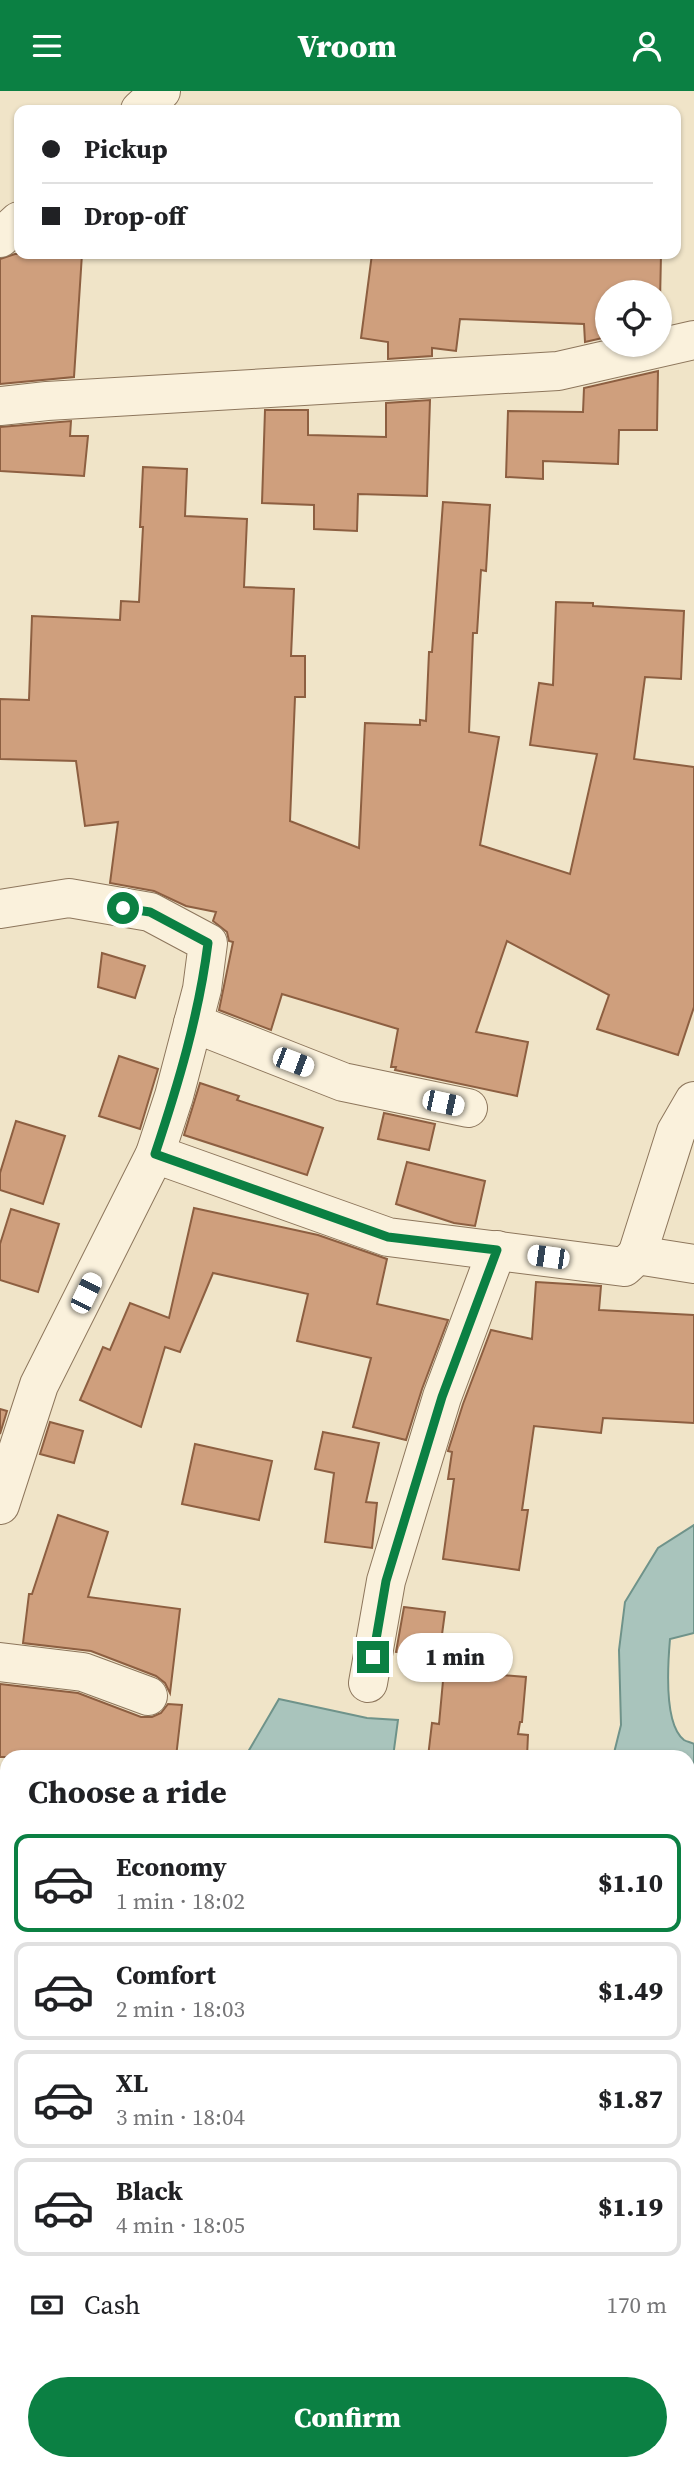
<!DOCTYPE html>
<html lang="en">
<head>
<meta charset="utf-8">
<style>
  body { margin:0; font-family:"Source Serif 4",serif; background:#f2f2f2; color:#202124; height:100vh; display:flex; flex-direction:column; font-size:26px; white-space:nowrap }
  * { box-sizing:border-box; margin:0 }
  p { font-size:23px; color:#757577 }
  .icon { flex:none; width:38px; height:38px; fill:none; stroke:currentColor; stroke-width:2; stroke-linecap:round; stroke-linejoin:round }
  .map { position:relative; flex:1; overflow:hidden }
  .sheet { position:absolute; left:0px; top:1659px; width:695px; height:721px; display:flex; flex-direction:column; background:#fff; border-radius:21px 21px 0 0; box-shadow:0 2px 5px #0004 }
  .sheet>* { flex:none }
  .hud { position:absolute; left:14px; top:14px; width:667px; height:154px; border-radius:14px; box-shadow:0 2px 5px #0004; display:grid; align-content:center; height:154px; padding:0 28px; background:#fff }
  .controls { position:absolute; left:595px; top:189px; display:grid; gap:14px }
  .controls a { display:grid; place-items:center; width:77px; height:77px; border-radius:50%; background:#fff; box-shadow:0 2px 5px #0004; font-size:35px }
  .end { position:absolute; width:32px; height:32px; margin:-16px; border:9px solid #0b8043; background:#fff; box-shadow:0 0 0 4px #fff }
  .from { border-radius:50% }
  .bubble { position:absolute; height:49px; border-radius:24px; background:#fff; box-shadow:0 2px 5px #0004; font-size:23px; font-weight:800; line-height:49px; text-align:center }
  .car { position:absolute; width:21px; height:42px; margin:-21px -10px; border-radius:9px; box-shadow:0 0 5px 2px #0007; background:linear-gradient(#fff 24%,#345 0 40%,#fff 0 76%,#345 0 86%,#fff 0) }
  .hud b { display:flex; align-items:center; gap:24px; height:66px; font-size:26px }
  .hud b+b { border-top:2px solid #e0e0e0 }
  .hud i { width:18px; height:18px; background:#202124 }
  ul { padding:0; list-style:none }
  li { display:flex; align-items:center; gap:21px; height:98px; margin:0 14px 10px; padding:0 14px; border:4px solid #e0e0e0; border-radius:14px }
  li div { flex:1 }
  li b { display:block; font-size:26px }
  li em { font-style:normal; font-weight:800 }
  li.active { border-color:#0b8043 }
  li>.icon { width:63px; height:63px; stroke-width:1.5 }
  h2 { padding:0 28px; font-size:32px; line-height:84px }
  .pay { display:flex; align-items:center; gap:18px; height:77px; padding:0 28px; font-size:26px }
  .pay p { margin-inline-start:auto }
  .primary-button { display:flex; gap:14px; margin-top:auto; padding:14px 28px }
  .primary-button a { flex:1; height:80px; border-radius:42px; background:#0b8043; color:#fff; font-size:28px; font-weight:800; line-height:80px; text-align:center }
  header { display:flex; justify-content:space-between; align-items:center; height:91px; padding:0 28px; background:#0b8043; color:#fff; font-size:32px; font-weight:800 }
  .map>svg:first-child { display:block }
</style>
</head>
<body>
<header><svg class="icon" aria-label="menu" viewBox="0 0 24 24"><path d="M4 6h16M4 12h16M4 18h16"/></svg>Vroom<svg class="icon" aria-label="person" viewBox="0 0 24 24"><circle cx="12" cy="8" r="4"/><path d="M4 21q1-7 8-7t8 7"/></svg></header>
<div class="map">
<svg width="694" height="2380" viewBox="0 0 694 2380">
  <rect width="100%" height="100%" fill="#f0e4c8"/>
  <!-- water -->
  <g fill="#a9c4bc" stroke="#6f938a" stroke-width="2">
    <path d="M694,1434V1542L670,1548C668,1571 663,1633 684,1649C687,1651 691,1651 694,1653V1716L688,1718V1666H613L621,1634L619,1559L625,1511L658,1457Z"/>
    <polygon points="279,1608 367,1627 398,1629 393,1666 245,1666"/>
  </g>
  <!-- building -->
  <g fill="#cf9f7d" stroke="#8d5f41" stroke-width="2">
    <polygon points="15,163 82,163 74,286 0,293 0,168"/>
    <polygon points="372,163 661,163 660,212 660,201 607,201 607,246 585,251 584,233 460,228 456,260 432,257 432,265 388,268 388,251 361,247"/>
    <polygon points="658,280 657,339 619,339 618,373 543,370 543,388 506,386 508,320 583,321 584,297"/>
    <polygon points="430,309 427,405 358,403 357,440 314,438 314,414 262,412 265,319 308,319 308,344 386,346 386,312"/>
    <polygon points="71,330 70,345 88,345 84,385 0,380 0,336"/>
    <polygon points="143,376 187,378 185,425 247,428 244,496 294,498 291,565 305,565 305,606 295,606 290,730 359,757 365,632 420,634 420,629 426,630 429,561 432,561 443,411 490,414 486,480 481,479 477,542 473,542 469,641 499,646 480,754 570,783 597,663 530,654 539,592 553,594 556,511 593,512 593,515 684,520 681,588 645,586 634,668 694,676 694,916 678,964 597,938 609,904 507,850 476,941 528,951 517,1005 395,979 396,976 391,976 398,938 282,903 271,939 219,919 233,851 229,850 227,841 213,830 216,821 186,815 154,800 110,792 118,731 85,735 76,670 0,668 0,608 29,609 32,525 120,529 121,510 139,511 143,436 140,436"/>
    <polygon points="102,862 145,875 135,907 98,896"/>
    <polygon points="119,965 158,978 140,1038 99,1025"/>
    <polygon points="200,992 239,1005 237,1009 323,1037 307,1084 184,1044"/>
    <polygon points="384,1022 435,1033 429,1059 378,1048"/>
    <polygon points="16,1030 65,1045 43,1113 0,1099 0,1082"/>
    <polygon points="407,1071 485,1090 475,1135 454,1132 396,1113"/>
    <polygon points="194,1117 318,1144 387,1168 377,1213 448,1229 422,1298 406,1349 353,1336 371,1267 297,1250 308,1203 213,1182 180,1261 165,1256 141,1336 80,1309 103,1256 110,1259 130,1212 169,1227"/>
    <polygon points="11,1118 59,1133 38,1201 0,1189 0,1153"/>
    <polygon points="536,1191 601,1195 599,1219 694,1224 694,1332 603,1327 601,1342 534,1335 522,1419 528,1419 519,1479 443,1468 454,1388 448,1388 452,1361 448,1360 463,1313 491,1239 532,1248"/>
    <polygon points="0,1318 7,1320 0,1343"/>
    <polygon points="50,1331 83,1340 74,1372 40,1363"/>
    <polygon points="323,1341 379,1352 366,1411 377,1412 372,1457 325,1451 334,1382 315,1378"/>
    <polygon points="195,1353 272,1370 259,1429 182,1413"/>
    <polygon points="58,1424 108,1441 88,1506 180,1518 170,1602 165,1592 156,1585 91,1560 23,1552 29,1503 32,1503"/>
    <polygon points="404,1516 445,1521 439,1566 396,1561"/>
    <polygon points="444,1579 526,1586 522,1631 520,1631 518,1643 528,1644 527,1666 428,1666 432,1632 439,1633"/>
    <polygon points="0,1593 78,1602 141,1626 152,1626 161,1622 168,1613 182,1614 176,1666 0,1666"/>
  </g>
  <g fill="none" stroke-linecap="round" stroke-linejoin="round">
    <!-- minor casing -->
    <g stroke="#8d765c" stroke-width="40">
      <g id="minor">
        <polyline points="140,19 161,0"/>
        <polyline points="0,147 19,130"/>
        <polyline points="0,315 47,310 558,280 694,249"/>
        <polyline points="0,818 69,807 150,821 208,852 202,898 174,1005 155,1063 39,1294 0,1414"/>
        <polyline points="193,932 343,991 468,1017"/>
        <polyline points="155,1063 388,1146 624,1176 637,1164 694,1173"/>
        <polyline points="637,1164 676,1041 694,1010"/>
        <polyline points="0,1571 83,1581 148,1605"/>
        <polyline points="368,1592 386,1490 442,1306 497,1159"/>
        <polyline points="688,1844 694,1844"/>
        <polyline points="0,2106 7,2106"/>
        <polyline points="688,2163 694,2120"/>
        <polyline points="688,2194 694,2196"/>
      </g>
    </g>
    <!-- minor -->
    <use href="#minor" stroke="#faf1dc" stroke-width="38"/>
  </g>
  <g fill="none" stroke-linecap="round" stroke-linejoin="round">
    <!-- route -->
    <path stroke="#0b8043" stroke-width="9" d="M123,817L150,821L208,852C199,924 178,994 155,1063L388,1146L497,1159L442,1306L386,1490L373,1566"/>
  </g>
</svg>
<div class="controls">
<a><svg class="icon" aria-label="locate" viewBox="0 0 24 24"><circle cx="12" cy="12" r="6"/><path d="M12 2v4M12 18v4M2 12h4M18 12h4"/></svg></a>
</div>
<i class="end from" style="left:123px;top:817px"></i>
<i class="end" style="left:373px;top:1566px"></i>
<div class="bubble" style="left:397px;top:1542px;width:116px">1 min</div>
<i class="car" style="left:293px;top:971px;rotate:111deg"></i>
<i class="car" style="left:443px;top:1012px;rotate:102deg"></i>
<i class="car" style="left:548px;top:1166px;rotate:278deg"></i>
<i class="car" style="left:86px;top:1202px;rotate:26deg"></i>
<div class="hud">
<b><i class="from"></i>Pickup</b>
<b><i></i>Drop-off</b>
</div>
<section class="sheet">
<h2>Choose a ride</h2>
<ul>
<li class="active"><svg class="icon" aria-label="car" viewBox="0 0 24 24"><path d="M5 17H2v-5l4-1 3-4h7l3 4 3 1v5h-3M9 17h6M6 11h13"/><circle cx="7" cy="17" r="2"/><circle cx="17" cy="17" r="2"/></svg><div><b>Economy</b><p>1 min · 18:02</p></div><em>$1.10</em></li>
<li><svg class="icon" aria-label="car" viewBox="0 0 24 24"><path d="M5 17H2v-5l4-1 3-4h7l3 4 3 1v5h-3M9 17h6M6 11h13"/><circle cx="7" cy="17" r="2"/><circle cx="17" cy="17" r="2"/></svg><div><b>Comfort</b><p>2 min · 18:03</p></div><em>$1.49</em></li>
<li><svg class="icon" aria-label="car" viewBox="0 0 24 24"><path d="M5 17H2v-5l4-1 3-4h7l3 4 3 1v5h-3M9 17h6M6 11h13"/><circle cx="7" cy="17" r="2"/><circle cx="17" cy="17" r="2"/></svg><div><b>XL</b><p>3 min · 18:04</p></div><em>$1.87</em></li>
<li><svg class="icon" aria-label="car" viewBox="0 0 24 24"><path d="M5 17H2v-5l4-1 3-4h7l3 4 3 1v5h-3M9 17h6M6 11h13"/><circle cx="7" cy="17" r="2"/><circle cx="17" cy="17" r="2"/></svg><div><b>Black</b><p>4 min · 18:05</p></div><em>$1.19</em></li>
</ul>
<div class="pay"><svg class="icon" aria-label="cash" viewBox="0 0 24 24"><path d="M3 7h18v10H3z"/><circle cx="12" cy="12" r="2"/></svg>Cash<p>170 m</p></div>
<div class="primary-button"><a>Confirm</a></div>
</section>
</div>
</body>
</html>
